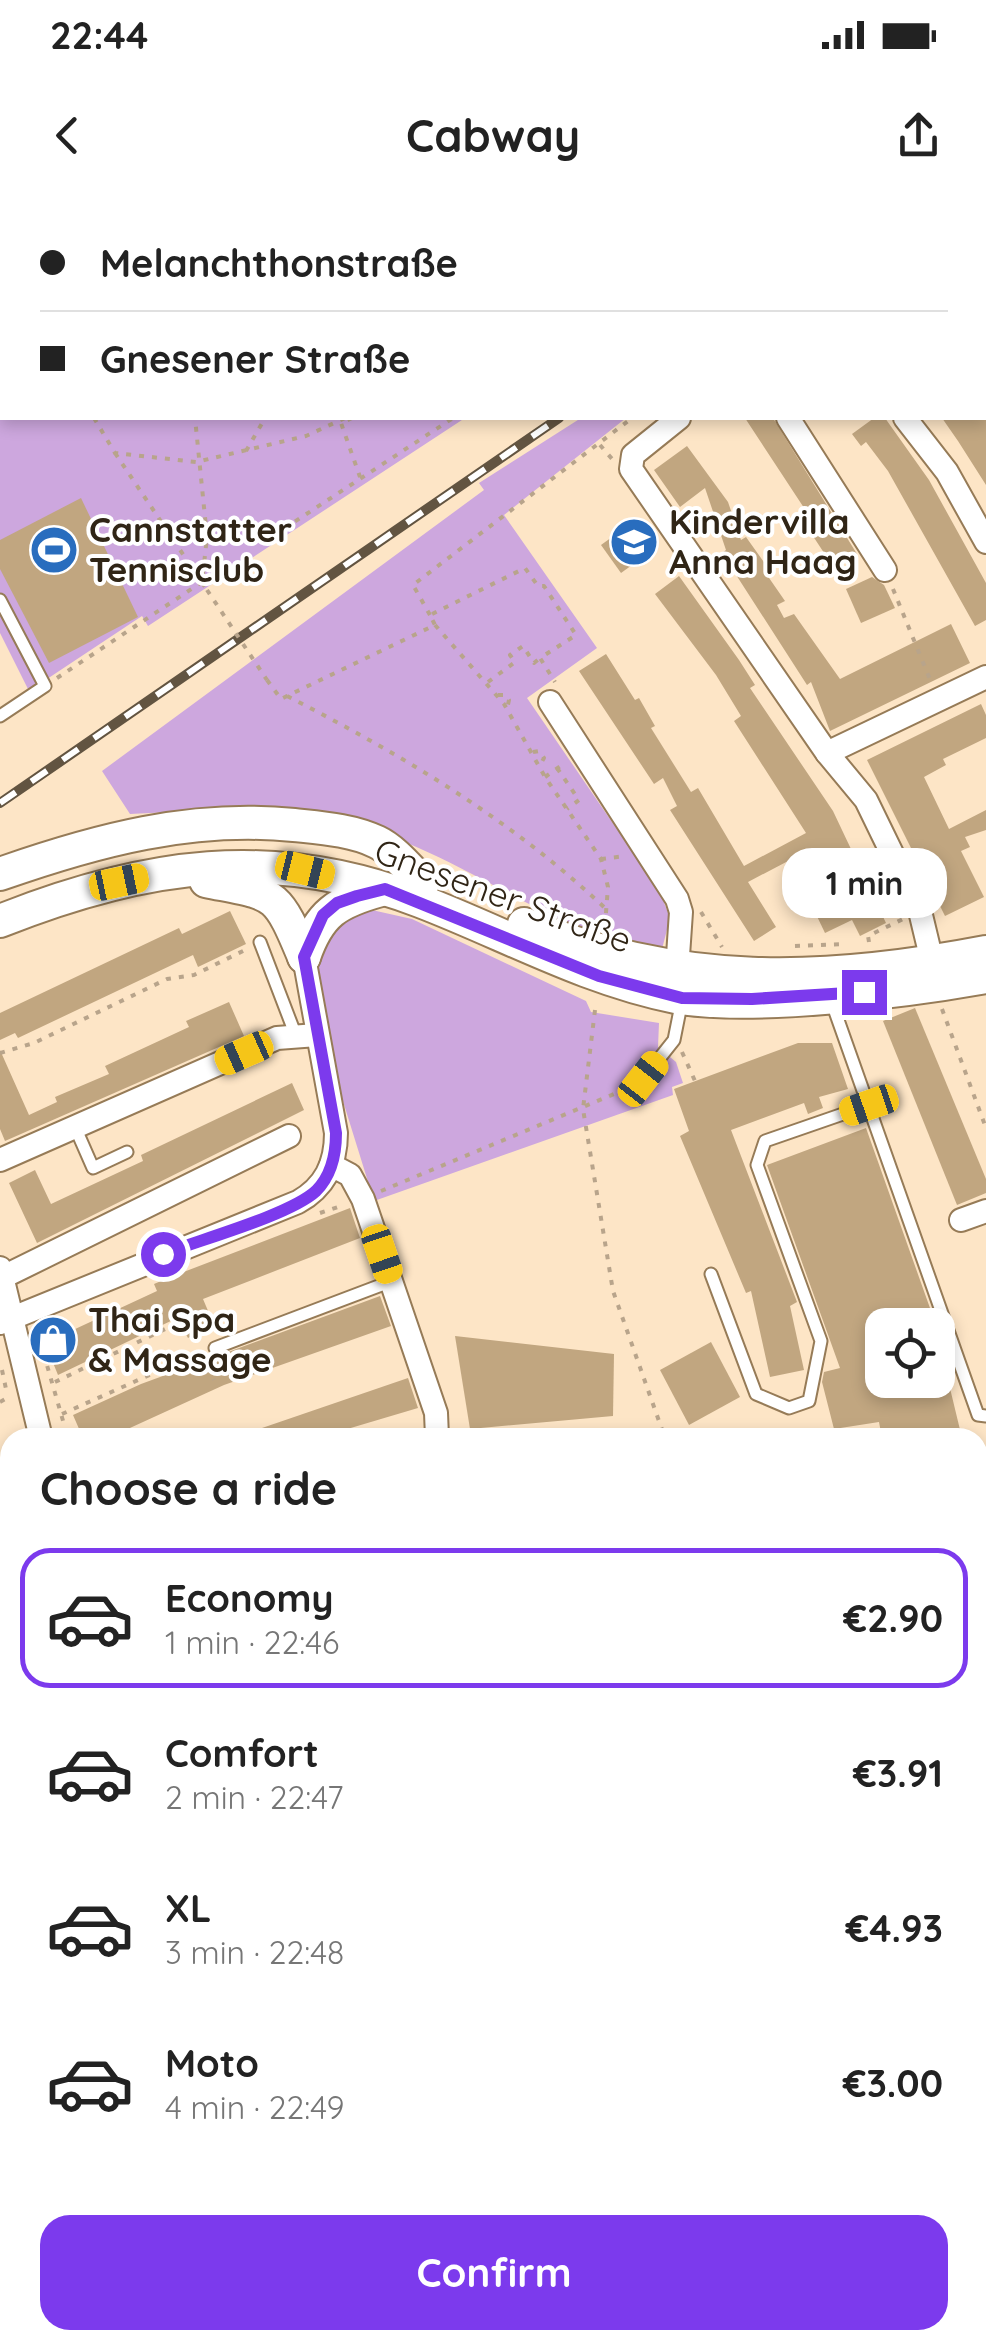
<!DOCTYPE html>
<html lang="en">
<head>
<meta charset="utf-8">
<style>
  body { margin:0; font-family:Quicksand,sans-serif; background:#f6f6f6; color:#222; height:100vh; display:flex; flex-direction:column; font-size:38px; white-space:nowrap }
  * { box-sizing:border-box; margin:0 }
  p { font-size:32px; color:#767676 }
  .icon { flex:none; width:55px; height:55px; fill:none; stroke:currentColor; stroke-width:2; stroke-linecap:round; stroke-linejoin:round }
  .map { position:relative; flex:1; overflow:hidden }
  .side { position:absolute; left:0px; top:1228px; width:988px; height:922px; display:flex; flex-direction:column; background:#fff; border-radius:30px 30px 0 0; box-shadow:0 5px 15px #0003 }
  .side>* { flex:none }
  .hud { position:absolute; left:0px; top:0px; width:988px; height:220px; box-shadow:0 5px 15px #0003; display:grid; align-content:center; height:220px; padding:0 40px; background:#fff }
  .controls { position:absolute; left:865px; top:1108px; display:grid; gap:20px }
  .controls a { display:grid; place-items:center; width:90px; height:90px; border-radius:20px; background:#fff; box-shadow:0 5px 15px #0003; font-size:50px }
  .end { position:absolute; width:45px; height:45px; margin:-22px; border:12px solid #7c3aed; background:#fff; box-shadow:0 0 0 5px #fff }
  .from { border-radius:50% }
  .bubble { position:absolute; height:70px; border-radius:30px; background:#fff; box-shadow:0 5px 15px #0003; font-size:32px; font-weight:800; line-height:70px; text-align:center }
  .car { position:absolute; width:30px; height:60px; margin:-30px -15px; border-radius:12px; box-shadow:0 0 8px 2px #0007; background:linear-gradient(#f5c518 24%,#345 0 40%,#f5c518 0 76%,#345 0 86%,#f5c518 0) }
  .hud b { display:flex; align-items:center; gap:35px; height:95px; font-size:38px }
  .hud b+b { border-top:2px solid #e0e0e0 }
  .hud i { width:25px; height:25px; background:#222 }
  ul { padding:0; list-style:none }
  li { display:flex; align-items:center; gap:30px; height:140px; margin:0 20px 15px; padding:0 20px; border:5px solid transparent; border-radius:30px }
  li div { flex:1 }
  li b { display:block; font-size:38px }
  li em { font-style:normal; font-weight:800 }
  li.current { border-color:#7c3aed }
  li>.icon { width:90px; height:90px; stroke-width:1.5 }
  h2 { padding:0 40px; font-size:45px; line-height:120px }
  .primary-button { display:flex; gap:20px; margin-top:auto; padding:20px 40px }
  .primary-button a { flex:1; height:115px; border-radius:30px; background:#7c3aed; color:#fff; font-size:40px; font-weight:800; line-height:115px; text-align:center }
  .status { display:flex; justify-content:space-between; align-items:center; height:70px; padding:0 50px; background:#fff; direction:ltr }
  .status svg { height:28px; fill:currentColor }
  header { display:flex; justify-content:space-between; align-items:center; height:130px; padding:0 40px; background:#fff; font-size:45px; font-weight:800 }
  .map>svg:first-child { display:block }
</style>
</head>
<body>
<div class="status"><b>22:44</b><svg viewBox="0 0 49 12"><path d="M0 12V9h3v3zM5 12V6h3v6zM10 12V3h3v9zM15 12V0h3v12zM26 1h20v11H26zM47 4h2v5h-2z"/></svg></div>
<header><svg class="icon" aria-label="back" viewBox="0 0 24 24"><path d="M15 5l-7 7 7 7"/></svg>Cabway<svg class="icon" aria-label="share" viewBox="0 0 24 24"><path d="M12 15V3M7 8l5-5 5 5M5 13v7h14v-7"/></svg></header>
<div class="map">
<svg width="986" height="2149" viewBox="0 0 986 2149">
  <rect width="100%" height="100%" fill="#fde5c6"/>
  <!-- green -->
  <g fill="#cda7de">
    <polygon points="0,0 796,0 2,2 2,218 465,218 148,426 142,416 29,491 0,433"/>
    <path d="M581,218H626L504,315L597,448L527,498L660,692L670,718L662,749C624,741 588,733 553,716C485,683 418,639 343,622C272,605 202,611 130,614L102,571L484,290L479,283Z"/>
    <polygon points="363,708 412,719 586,801 591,812 659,823 658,847 676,862 683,883 672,887 673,895 374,1001 333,869 316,771 325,722"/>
  </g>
  <!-- building -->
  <g fill="#c1a680">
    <polygon points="745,218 773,218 857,354 834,368 803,321 810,317"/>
    <polygon points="874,218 885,218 929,280 986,383 986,420 975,426 888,271 866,242 861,246 852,234"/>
    <polygon points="942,218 986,218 986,285 958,241"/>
    <polygon points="687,246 728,302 741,340 746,337 771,372 767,375 785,401 777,405 784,418 794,414 840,479 951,424 970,463 830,531 811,482 807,485 722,353 726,350 705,288 680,307 654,270"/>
    <polygon points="81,298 138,417 49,463 0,369 0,340"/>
    <polygon points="637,319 657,347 621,373 601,345"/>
    <polygon points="679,376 739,460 755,485 750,488 833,611 886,723 860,736 852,720 825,733 790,660 748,682 776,727 754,741 670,610 677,606 663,578 654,584 579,471 606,454 635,500 639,498 655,526 651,528 691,592 698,588 744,666 806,633 734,521 741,516 716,475 655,394"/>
    <polygon points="872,377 884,385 895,408 861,423 846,389"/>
    <polygon points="981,504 986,515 986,538 943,559 946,565 924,577 949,629 986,610 986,630 965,637 970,647 961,651 984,697 945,716 867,560"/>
    <polygon points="230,711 246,744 198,767 193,755 18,838 15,833 0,840 0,813 179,728 182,734"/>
    <polygon points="229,802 244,836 5,941 0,929 0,850 29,915 57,902 55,897 109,874 105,866 189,827 186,821"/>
    <polygon points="915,808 986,979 986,993 957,1005 883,821"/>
    <polygon points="798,843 832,843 848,889 819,897 823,908 808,914 804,903 731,930 797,1102 790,1106 804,1170 770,1177 751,1091 746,1093 680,936 689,931 674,889"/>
    <polygon points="292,883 304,910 37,1043 9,983 35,970 51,1004 143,961 141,955"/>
    <polygon points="866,928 936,1125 882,1125 882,1180 948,1180 962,1238 882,1238 879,1222 834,1229 822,1182 824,1172 840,1168 767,965"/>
    <polygon points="350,1008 360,1038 203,1099 214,1125 188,1138 177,1118 58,1175 45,1143 157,1091 154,1084 168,1078"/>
    <polygon points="380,1096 391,1126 224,1185 108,1238 83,1238 73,1215 141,1184"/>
    <polygon points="455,1136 614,1154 613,1216 470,1229"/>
    <polygon points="711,1142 740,1197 689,1225 660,1170"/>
    <polygon points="408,1178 418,1208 317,1238 233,1238"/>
  </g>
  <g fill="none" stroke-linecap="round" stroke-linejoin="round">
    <!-- lane casing -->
    <g stroke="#967b57" stroke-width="15">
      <g id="lane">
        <polyline points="972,2 977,0"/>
        <polyline points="0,400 45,486 0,516"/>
        <polyline points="260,742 296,836"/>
        <polyline points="832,803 978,1215 986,1216"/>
        <polyline points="643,879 674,840 682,800"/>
        <polyline points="75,927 93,968 127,952"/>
        <polyline points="711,1074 756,1194 789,1208 809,1201 821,1141 757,965 765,941 869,905"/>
        <polyline points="215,1148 392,1081"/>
        <polyline points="978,1546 986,1550"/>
        <polyline points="978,1560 986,1564"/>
        <polyline points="978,1575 986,1578"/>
        <polyline points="978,1871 986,1869"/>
        <polyline points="290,2140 294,2149"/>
      </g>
    </g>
    <!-- street casing -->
    <g stroke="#967b57" stroke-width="26">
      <g id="street">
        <polyline points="679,218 633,255 631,269 827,553 866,600 920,711 932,761"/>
        <polyline points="788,218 885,370"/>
        <polyline points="905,218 947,272 986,342"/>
        <polyline points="550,502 677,699 681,712 677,770"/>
        <polyline points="827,553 986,477"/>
        <polyline points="0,960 277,838 317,835"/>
        <polyline points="331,965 350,975 363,999 436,1213 437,1237 433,1238"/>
        <polyline points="961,1020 986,1011"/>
        <polyline points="0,1068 41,1238"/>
        <polyline points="3,1077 289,936"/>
        <path d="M0,1123L298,1002C325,987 336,964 336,933L304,757"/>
        <polyline points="0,1598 10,1593"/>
        <polyline points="978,1646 986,1650"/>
        <polyline points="0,1665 10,1660"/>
        <polyline points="0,2090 10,2113"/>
        <polyline points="23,2140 27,2149"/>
        <polyline points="437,2140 441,2149"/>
        <polyline points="642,2149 662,2140"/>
      </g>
    </g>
    <!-- secondary casing -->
    <g stroke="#967b57" stroke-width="36">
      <g id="secondary">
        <path d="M0,674C97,640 191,615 294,625C322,628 352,630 377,642C394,650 410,670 423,683"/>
        <path d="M206,681C275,695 276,689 304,757"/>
        <path d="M0,721C143,664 273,644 420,701C506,734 585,779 676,797C751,811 908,791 986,777"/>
        <path d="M524,724C678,788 825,783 986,752"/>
        <path d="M304,757C319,713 337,702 381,690"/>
      </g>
    </g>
    <!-- path -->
    <g stroke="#b8a48b" stroke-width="4" stroke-dasharray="5 8" stroke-linecap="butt">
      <polyline points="154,0 155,2"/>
      <polyline points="89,2 90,0"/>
      <polyline points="560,2 561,0"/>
      <polyline points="637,2 640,0"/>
      <polyline points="762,2 763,0"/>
      <polyline points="930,2 936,0"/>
      <polyline points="0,25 2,26"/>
      <polyline points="0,109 2,110"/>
      <polyline points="94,218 115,253 196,262 306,236 345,218"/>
      <polyline points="352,218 341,223 360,277"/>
      <polyline points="600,245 613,260"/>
      <polyline points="246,251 265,218"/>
      <polyline points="115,253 207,390"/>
      <polyline points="207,337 282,330 453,218"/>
      <polyline points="893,389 931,482"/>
      <polyline points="430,415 413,385 632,218"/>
      <polyline points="435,425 504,504 545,577 601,659 608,687 605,725"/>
      <polyline points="57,478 202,382 207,337 195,218"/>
      <polyline points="267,480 281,499 287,496 435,425 430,415 525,368 538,386 544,386 576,435 540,458 555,482"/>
      <polyline points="488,482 515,462 510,455 523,446 534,463 540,458"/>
      <polyline points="498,495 505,495 509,500 507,509"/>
      <path d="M287,496C402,555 512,620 606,709"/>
      <polyline points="533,552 539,551 544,558 540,565"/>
      <polyline points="557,568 579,600 567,609"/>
      <polyline points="545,577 566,562"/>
      <polyline points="601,659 626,656"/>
      <polyline points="701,712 722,747"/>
      <polyline points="869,742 868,736 903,719"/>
      <polyline points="795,746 845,744"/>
      <polyline points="942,809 986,928"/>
      <polyline points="595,810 583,909 613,1091 665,1238"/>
      <polyline points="682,852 695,881"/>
      <polyline points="0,853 34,843 167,779 194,775 247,749"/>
      <polyline points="381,991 631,887"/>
      <polyline points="320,1013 344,1005"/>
      <polyline points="40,1141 68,1238"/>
      <polyline points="2,1170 6,1189"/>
      <polyline points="55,1182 190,1117"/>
      <polyline points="0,1202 9,1197"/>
      <polyline points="62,1214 201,1152 214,1180"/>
      <polyline points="0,1285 10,1304"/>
      <polyline points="978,1285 986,1287"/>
      <polyline points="0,1462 10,1456"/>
      <polyline points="978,1751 986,1751"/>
      <polyline points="0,1763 10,1759"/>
      <polyline points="978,1824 986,1820"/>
      <polyline points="0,1845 10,1841"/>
      <polyline points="0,1926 10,1922"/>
      <polyline points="0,2040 10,2035"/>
      <polyline points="203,2140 207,2149"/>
      <polyline points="472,2140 476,2149"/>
      <polyline points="853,2140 855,2149"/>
      <polyline points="588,2144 590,2149"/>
      <polyline points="408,2149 419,2144"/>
      <polyline points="694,2149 697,2148"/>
    </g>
    <!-- lane -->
    <use href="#lane" stroke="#fff" stroke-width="11"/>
    <!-- street -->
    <use href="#street" stroke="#fff" stroke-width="22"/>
    <!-- secondary -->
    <use href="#secondary" stroke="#fff" stroke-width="32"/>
    <!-- rail casing -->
    <g stroke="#625441" stroke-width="10">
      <g id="rail">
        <polyline points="831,2 834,0"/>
        <polyline points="850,2 854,0"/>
        <polyline points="0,603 559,218"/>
        <polyline points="978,1336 986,1339"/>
        <polyline points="978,1380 986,1383"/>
        <polyline points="0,1480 10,1474"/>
        <polyline points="0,1528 10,1522"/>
      </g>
    </g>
    <!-- rail -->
    <use href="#rail" stroke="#fff" stroke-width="6" stroke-dasharray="19" stroke-linecap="butt"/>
    <!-- path-bridge -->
    <polyline stroke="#b8a48b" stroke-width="4" stroke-dasharray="5 8" stroke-linecap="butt" points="207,390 267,480"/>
  </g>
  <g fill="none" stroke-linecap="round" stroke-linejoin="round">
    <!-- route -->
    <path stroke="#7c3aed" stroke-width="12" d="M163,1054C199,1040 290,1015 316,991C331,976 336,954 336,933L304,757L323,715L337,703L357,696L385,689L599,776L682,798L752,799L864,792"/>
  </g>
  <!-- icons -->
  <defs>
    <g id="school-disc" transform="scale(2.5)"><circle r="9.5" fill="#296dbe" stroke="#fff"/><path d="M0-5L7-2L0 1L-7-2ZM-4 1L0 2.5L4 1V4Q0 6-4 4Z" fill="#fff"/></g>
    <g id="stadium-disc" transform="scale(2.5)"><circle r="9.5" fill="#296dbe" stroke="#fff"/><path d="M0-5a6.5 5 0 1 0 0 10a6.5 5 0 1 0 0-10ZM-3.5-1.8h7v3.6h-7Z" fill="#fff"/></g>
    <g id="shop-disc" transform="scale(2.5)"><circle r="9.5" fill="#296dbe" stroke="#fff"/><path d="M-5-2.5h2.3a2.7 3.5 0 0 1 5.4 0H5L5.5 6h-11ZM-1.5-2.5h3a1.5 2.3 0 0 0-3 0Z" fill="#fff"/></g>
  </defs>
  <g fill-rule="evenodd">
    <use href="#school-disc" x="634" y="342"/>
    <use href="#stadium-disc" x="54" y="350"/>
    <use href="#shop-disc" x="53" y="1140"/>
  </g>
  <g text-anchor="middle" stroke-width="8" stroke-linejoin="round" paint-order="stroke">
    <!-- poi labels -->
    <g font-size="35" font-weight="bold" fill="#302516" stroke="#fff" text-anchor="start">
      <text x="669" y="334">Kindervilla<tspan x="669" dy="40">Anna Haag</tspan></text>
      <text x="89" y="342">Cannstatter<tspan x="89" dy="40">Tennisclub</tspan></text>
      <text x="88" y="1132">Thai Spa<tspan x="88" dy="40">&amp; Massage</tspan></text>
    </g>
    <!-- street labels -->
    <g font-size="35" fill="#302516" stroke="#fff">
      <text transform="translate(503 696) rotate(20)" y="12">Gnesener Straße</text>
    </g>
  </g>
</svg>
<div class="controls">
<a><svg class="icon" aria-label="locate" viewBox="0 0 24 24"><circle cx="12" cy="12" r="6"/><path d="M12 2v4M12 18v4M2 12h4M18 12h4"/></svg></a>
</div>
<i class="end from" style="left:163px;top:1054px"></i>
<i class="end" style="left:864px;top:792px"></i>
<div class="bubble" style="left:782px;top:648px;width:165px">1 min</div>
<i class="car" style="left:305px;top:670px;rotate:104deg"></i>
<i class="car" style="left:119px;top:682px;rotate:78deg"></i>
<i class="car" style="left:244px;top:853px;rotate:246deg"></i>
<i class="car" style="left:643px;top:879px;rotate:38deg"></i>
<i class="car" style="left:869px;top:905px;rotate:251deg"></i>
<i class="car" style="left:382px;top:1054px;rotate:161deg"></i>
<div class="hud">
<b><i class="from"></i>Melanchthonstraße</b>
<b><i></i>Gnesener Straße</b>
</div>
<section class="side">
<h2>Choose a ride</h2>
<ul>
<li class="current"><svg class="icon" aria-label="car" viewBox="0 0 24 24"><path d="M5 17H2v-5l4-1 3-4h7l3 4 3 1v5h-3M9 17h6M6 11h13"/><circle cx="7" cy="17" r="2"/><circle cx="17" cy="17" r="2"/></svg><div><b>Economy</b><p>1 min · 22:46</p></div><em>€2.90</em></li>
<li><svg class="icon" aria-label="car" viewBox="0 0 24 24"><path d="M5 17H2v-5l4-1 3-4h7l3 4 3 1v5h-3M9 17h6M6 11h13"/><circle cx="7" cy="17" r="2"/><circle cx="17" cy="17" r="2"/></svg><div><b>Comfort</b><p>2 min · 22:47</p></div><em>€3.91</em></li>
<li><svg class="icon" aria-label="car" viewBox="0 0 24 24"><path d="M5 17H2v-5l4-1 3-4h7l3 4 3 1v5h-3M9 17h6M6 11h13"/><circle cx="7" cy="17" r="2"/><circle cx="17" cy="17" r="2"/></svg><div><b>XL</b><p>3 min · 22:48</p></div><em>€4.93</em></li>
<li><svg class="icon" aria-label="car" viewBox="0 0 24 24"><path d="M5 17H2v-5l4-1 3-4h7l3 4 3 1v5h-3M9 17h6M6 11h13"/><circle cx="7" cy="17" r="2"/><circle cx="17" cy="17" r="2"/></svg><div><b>Moto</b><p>4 min · 22:49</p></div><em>€3.00</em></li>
</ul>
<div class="primary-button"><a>Confirm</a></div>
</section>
</div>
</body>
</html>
